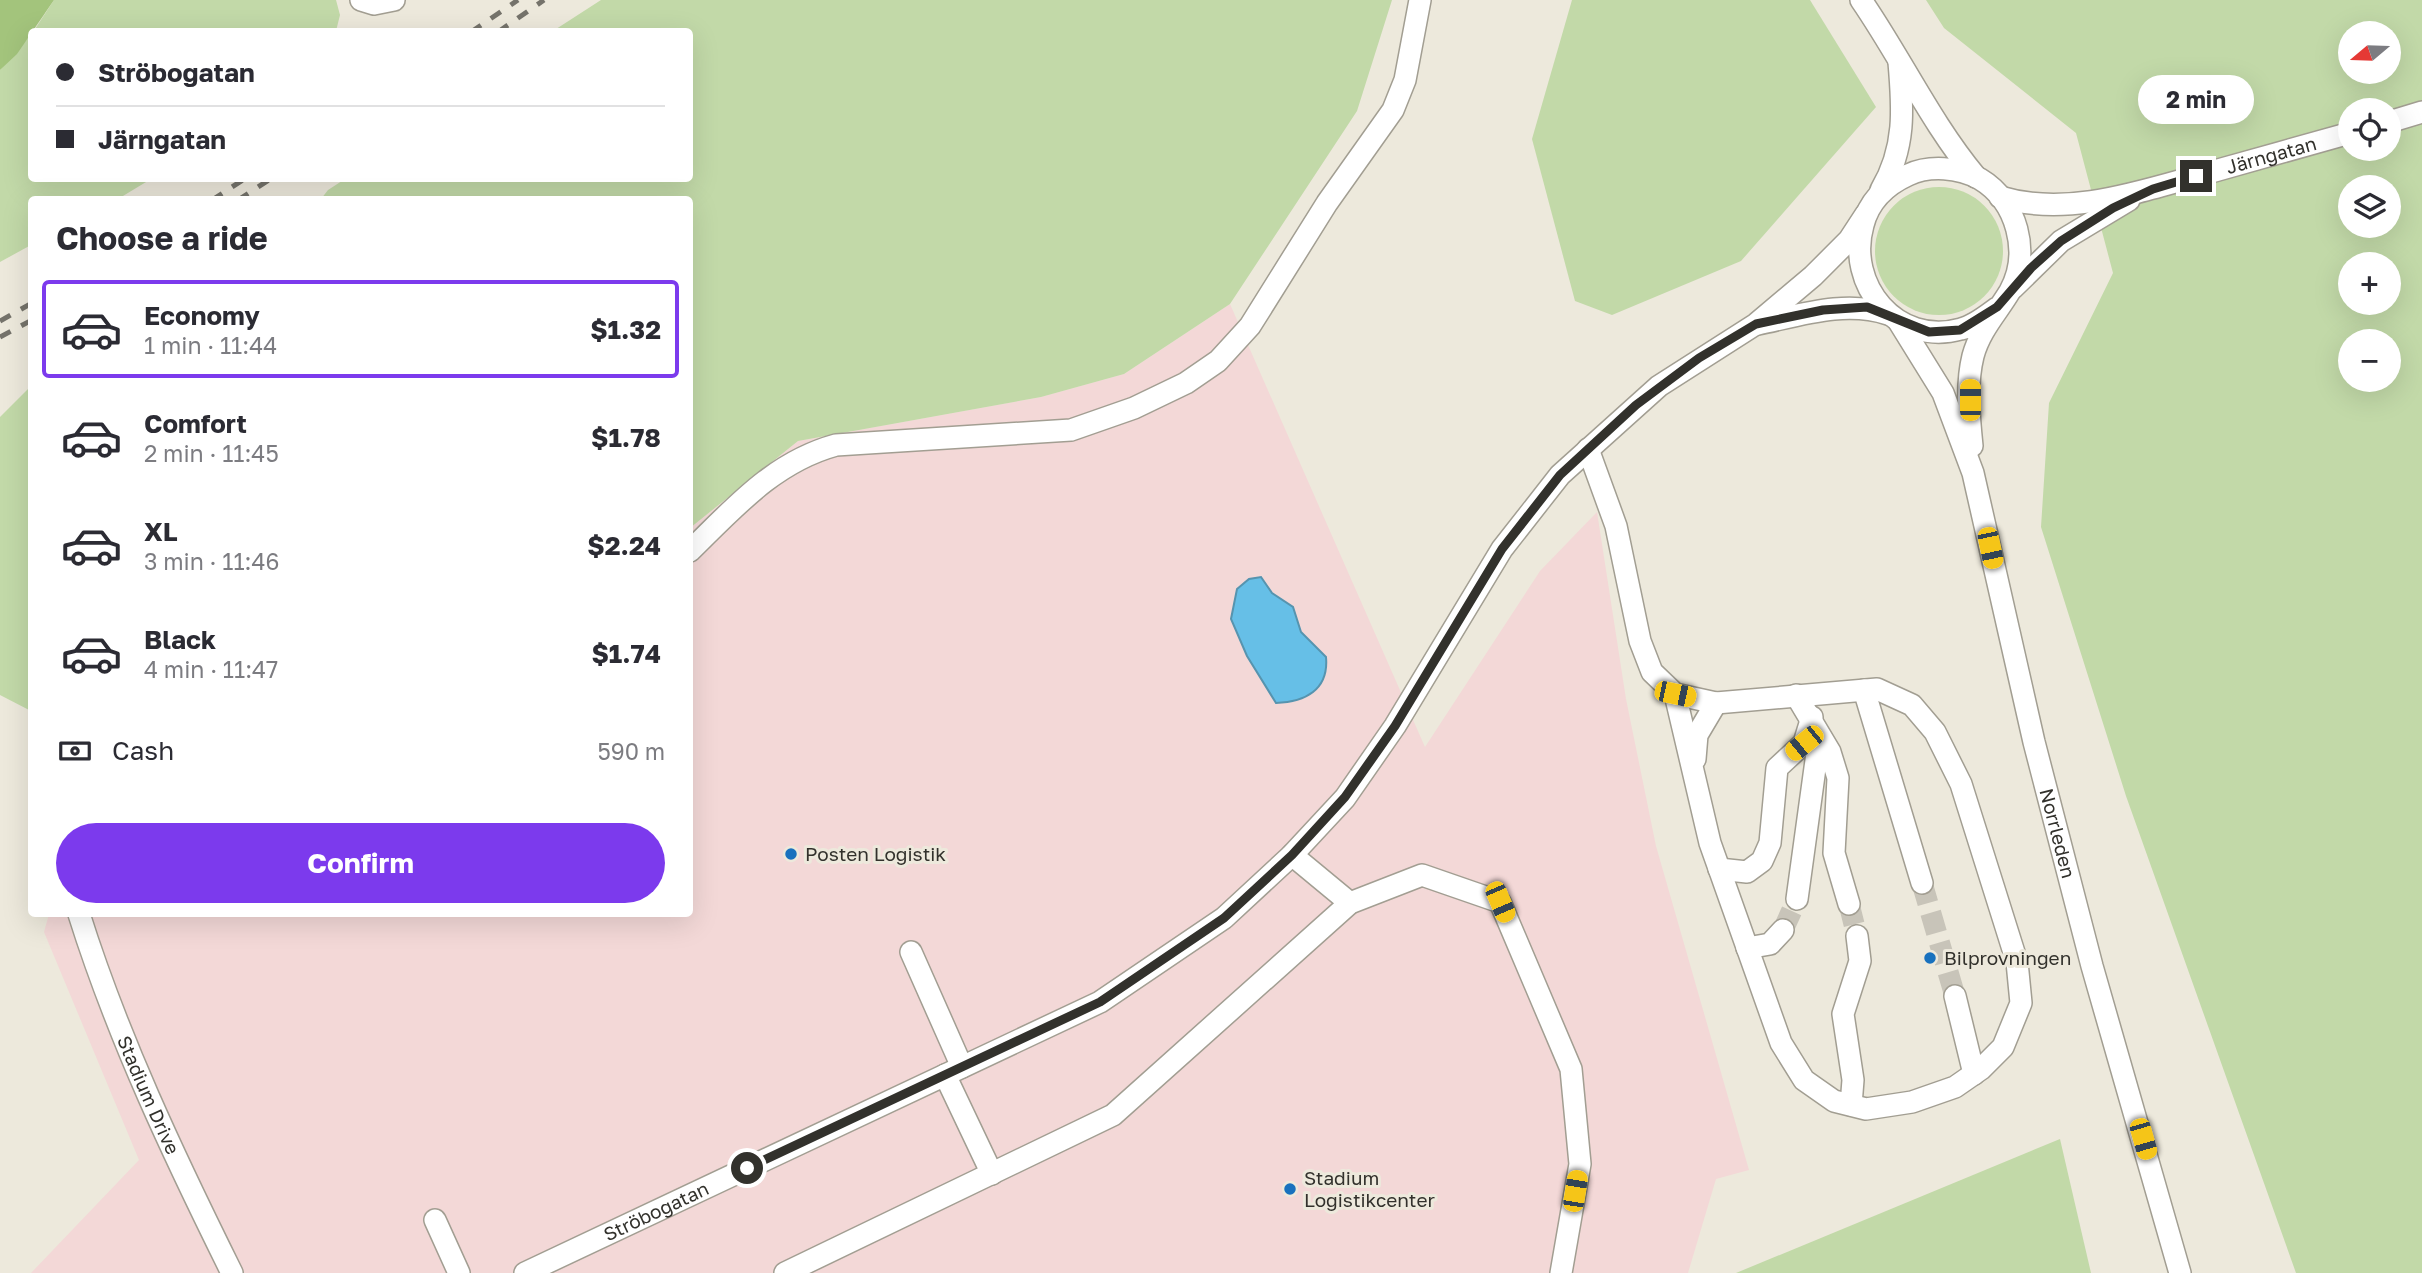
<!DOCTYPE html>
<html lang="en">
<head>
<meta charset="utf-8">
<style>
  body { margin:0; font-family:"Golos Text",sans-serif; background:#f7f7f7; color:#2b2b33; height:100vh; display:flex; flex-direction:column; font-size:26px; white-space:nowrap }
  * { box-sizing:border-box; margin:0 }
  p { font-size:23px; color:#7c7c81 }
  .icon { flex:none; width:38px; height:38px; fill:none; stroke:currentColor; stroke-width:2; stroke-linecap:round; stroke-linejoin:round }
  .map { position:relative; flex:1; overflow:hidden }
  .drawer { position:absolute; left:28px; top:196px; width:665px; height:721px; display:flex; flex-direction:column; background:#fff; border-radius:7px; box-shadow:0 7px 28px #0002 }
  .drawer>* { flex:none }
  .top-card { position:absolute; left:28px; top:28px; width:665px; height:154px; border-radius:7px; box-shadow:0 7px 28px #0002; display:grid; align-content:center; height:154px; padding:0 28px; background:#fff }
  .needle { width:46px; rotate:251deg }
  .controls { position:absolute; left:2338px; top:21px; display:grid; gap:14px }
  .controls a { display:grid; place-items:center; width:63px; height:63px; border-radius:50%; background:#fff; box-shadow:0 7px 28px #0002; font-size:35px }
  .end { position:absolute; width:32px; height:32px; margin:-16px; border:9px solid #32312c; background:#fff; box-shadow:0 0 0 4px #fff }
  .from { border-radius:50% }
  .bubble { position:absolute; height:49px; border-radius:24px; background:#fff; box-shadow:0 7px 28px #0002; font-size:23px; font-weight:700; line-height:49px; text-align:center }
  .car { position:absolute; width:21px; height:42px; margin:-21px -10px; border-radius:9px; box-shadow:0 0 5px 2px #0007; background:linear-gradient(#f5c518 24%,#345 0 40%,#f5c518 0 76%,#345 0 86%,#f5c518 0) }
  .top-card b { display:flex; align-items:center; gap:24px; height:66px; font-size:26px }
  .top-card b+b { border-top:2px solid #e1e1e2 }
  .top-card i { width:18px; height:18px; background:#2b2b33 }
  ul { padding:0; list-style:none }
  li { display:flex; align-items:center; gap:21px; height:98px; margin:0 14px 10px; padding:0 14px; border:4px solid transparent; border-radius:7px }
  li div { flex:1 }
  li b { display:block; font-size:26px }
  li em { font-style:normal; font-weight:700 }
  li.current { border-color:#7c3aed }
  li>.icon { width:63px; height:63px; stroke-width:1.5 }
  h2 { padding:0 28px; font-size:32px; line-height:84px }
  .pay { display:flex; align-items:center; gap:18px; height:77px; padding:0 28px; font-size:26px }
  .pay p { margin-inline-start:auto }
  .cta { display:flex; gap:14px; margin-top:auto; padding:14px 28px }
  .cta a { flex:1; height:80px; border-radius:42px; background:#7c3aed; color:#fff; font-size:28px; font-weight:700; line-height:80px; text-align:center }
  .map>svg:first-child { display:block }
</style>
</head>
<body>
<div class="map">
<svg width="2422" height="1273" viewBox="0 0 2422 1273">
  <rect width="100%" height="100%" fill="#ede9dc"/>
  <!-- industrial -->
  <polygon fill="#f3d8d7" points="1230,304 1425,747 1540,571 1597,512 1626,699 1656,846 1749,1170 1716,1179 1688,1273 31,1273 139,1160 44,932 49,914 690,914 690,528 798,441 1041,397 1124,374"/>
  <!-- green -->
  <g fill="#c2d9a8" fill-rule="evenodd">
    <polygon points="54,0 336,0 340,15 336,31 33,32"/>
    <polygon points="601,0 1392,0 1357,111 1230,304 1124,374 1041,397 798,441 690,528 690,200 321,199 328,190 345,179 690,178 690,32 553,31"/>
    <polygon points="1572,0 1810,0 1876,107 1741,261 1612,315 1575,301 1532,139"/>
    <path d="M1926,0H2422V1273H2296L2126,796L2041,527L2049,403L2113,273L2076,133L1944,28ZM2350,33H2389V72H2350ZM2350,110H2389V149H2350ZM2350,187H2389V226H2350ZM2350,264H2389V303H2350ZM2350,341H2389V380H2350Z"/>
    <polygon points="31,34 32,178 151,179 118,199 32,200 31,245 0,262 0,70"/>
    <circle cx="1939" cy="251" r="64"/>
    <polygon points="31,386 31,711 0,695 0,417"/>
    <polygon points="2060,1139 2091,1273 1736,1273"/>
  </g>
  <!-- forest -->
  <polygon fill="#a3c47c" points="0,0 54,0 17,54 0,70"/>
  <!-- water -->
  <path fill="#66bfe7" stroke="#5694af" stroke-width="2" d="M1261,577L1272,593L1293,607L1301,632L1326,657C1329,690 1305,702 1276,703L1247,656L1231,619L1237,589L1249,579Z"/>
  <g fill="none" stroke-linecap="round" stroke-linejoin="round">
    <!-- minor-tunnel -->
    <g stroke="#c8c4b9" stroke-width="21" stroke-dasharray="21 10" stroke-linecap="butt">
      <polyline points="1922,883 1955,996"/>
      <polyline points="1849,904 1857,936"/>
      <polyline points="1783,930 1797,899"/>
    </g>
    <!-- minor casing -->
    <g stroke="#a29e92" stroke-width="24">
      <g id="minor">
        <polyline points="361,0 374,4 394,0"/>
        <path d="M1861,0C1901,58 1931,123 1976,177"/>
        <polyline points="2389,122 2422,112"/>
        <path d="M1881,190C1906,148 1903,108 1899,62"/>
        <path id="s1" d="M2000,197C2069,218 2144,190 2211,172C2257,159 2304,146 2350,133"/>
        <polyline points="2013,288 2061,241 2129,200"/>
        <path id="s2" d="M1899,322L1943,393L1973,473L2034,742L2092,966L2180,1273"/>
        <path d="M1758,324C1801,315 1845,300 1888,314"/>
        <path d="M1972,446C1969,417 1966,384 1973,356C1980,330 1997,313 2010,291C2031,253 2017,201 1980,179C1959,167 1929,165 1908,175C1886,185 1869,201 1863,225C1846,284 1896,347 1961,329C1974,326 1986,316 1997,308"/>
        <polyline points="1588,449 1616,526 1640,641 1652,672 1675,694 1716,703 1877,689 1912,705 1935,732 1961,784 2017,962 2021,1003 2003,1047 1981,1069 1955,1087 1912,1102 1866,1109 1834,1101 1804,1080 1781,1043 1710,843 1675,694"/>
        <path d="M690,551C735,507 774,462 836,445L1071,430L1134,408L1186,383L1218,361L1250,326L1327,203L1393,110L1405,80L1420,0"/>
        <polyline points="1864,690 1922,883"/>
        <polyline points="1796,695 1830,752 1838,778 1834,853 1849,904"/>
        <polyline points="1695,759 1697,735 1716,703"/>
        <polyline points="1292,855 1350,903"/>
        <polyline points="1719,869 1747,872 1762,861 1770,843 1777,768 1804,743 1812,717"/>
        <polyline points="1797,899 1818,746 1814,729"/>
        <path id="s3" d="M79,914C118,1038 174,1156 232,1273"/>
        <polyline points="1747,948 1770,944 1783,930"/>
        <polyline points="911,952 962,1067"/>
        <polyline points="1955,996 1974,1074"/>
        <polyline points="945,1075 992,1174"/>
        <polyline points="1851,1105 1853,1080 1843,1014 1860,961 1857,936"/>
        <polyline points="435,1220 459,1273"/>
        <path id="s4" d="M525,1273L1100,1002L1224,918L1292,855L1345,798L1395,726L1502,549L1560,475L1659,386L1756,324L1813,276L1849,240L1866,214"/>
        <polyline points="785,1273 1113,1115 1350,903 1422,875 1500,902 1571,1069 1580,1164 1561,1273"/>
      </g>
    </g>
    <!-- minor -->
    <use href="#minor" stroke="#fff" stroke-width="21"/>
    <!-- rail -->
    <g stroke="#75736b" stroke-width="5" stroke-dasharray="12 12" stroke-linecap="butt">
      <polyline points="471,32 518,0"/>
      <polyline points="498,32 544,0"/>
      <polyline points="212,200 246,178"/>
      <polyline points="238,200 272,178"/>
      <polyline points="0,321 32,303"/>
      <polyline points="0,337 32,320"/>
    </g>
  </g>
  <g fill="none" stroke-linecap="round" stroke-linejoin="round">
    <!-- route -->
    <polyline stroke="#32312c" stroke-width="9" points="747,1168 1100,1002 1224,918 1292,855 1345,797 1395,726 1502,549 1560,475 1636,405 1699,358 1756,324 1823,310 1867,307 1929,332 1960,330 1997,307 2031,268 2061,241 2113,208 2153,189 2196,176"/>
  </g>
  <!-- markers -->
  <g fill="#1871be" stroke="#ede9dc" stroke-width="2.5">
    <circle cx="791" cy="854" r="7"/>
    <circle cx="1930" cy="958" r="7"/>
    <circle cx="1290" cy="1189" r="7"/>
  </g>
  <g text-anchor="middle" stroke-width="6" stroke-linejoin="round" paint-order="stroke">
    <!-- street labels -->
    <g font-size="19" fill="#32312c" stroke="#ede9dc">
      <text dy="7" stroke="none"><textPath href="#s1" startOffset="278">Järngatan</textPath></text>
      <text dy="7" stroke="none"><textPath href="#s2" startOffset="539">Norrleden</textPath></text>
      <text dy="7" stroke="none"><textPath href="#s3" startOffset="194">Stadium Drive</textPath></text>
      <text dy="7" stroke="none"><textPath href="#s4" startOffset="145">Ströbogatan</textPath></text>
    </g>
    <!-- poi labels -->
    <g font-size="19" fill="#32312c" stroke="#ede9dc" text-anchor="start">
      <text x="805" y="861">Posten Logistik</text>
      <text x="1944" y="965">Bilprovningen</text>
      <text x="1304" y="1185">Stadium<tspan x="1304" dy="22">Logistikcenter</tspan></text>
    </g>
  </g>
</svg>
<div class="controls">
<a><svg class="needle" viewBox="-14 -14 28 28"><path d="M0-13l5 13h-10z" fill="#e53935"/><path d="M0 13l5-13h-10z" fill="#7c7c81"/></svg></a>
<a><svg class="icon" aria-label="locate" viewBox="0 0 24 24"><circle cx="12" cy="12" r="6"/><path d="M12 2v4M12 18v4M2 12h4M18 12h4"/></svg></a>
<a><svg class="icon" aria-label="layers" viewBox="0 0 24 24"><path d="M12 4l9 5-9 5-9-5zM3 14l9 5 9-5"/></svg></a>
<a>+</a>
<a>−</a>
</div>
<i class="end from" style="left:747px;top:1168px"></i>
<i class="end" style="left:2196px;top:176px"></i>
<div class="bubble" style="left:2138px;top:75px;width:116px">2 min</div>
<i class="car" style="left:1970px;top:400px;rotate:0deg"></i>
<i class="car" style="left:1990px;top:548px;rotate:168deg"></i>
<i class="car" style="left:1675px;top:694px;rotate:102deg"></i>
<i class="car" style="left:1804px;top:743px;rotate:231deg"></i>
<i class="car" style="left:1500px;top:902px;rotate:157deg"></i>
<i class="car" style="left:2143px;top:1139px;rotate:164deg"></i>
<i class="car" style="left:1575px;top:1191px;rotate:9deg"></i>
<div class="top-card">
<b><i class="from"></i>Ströbogatan</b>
<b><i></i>Järngatan</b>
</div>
<section class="drawer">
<h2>Choose a ride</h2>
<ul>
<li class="current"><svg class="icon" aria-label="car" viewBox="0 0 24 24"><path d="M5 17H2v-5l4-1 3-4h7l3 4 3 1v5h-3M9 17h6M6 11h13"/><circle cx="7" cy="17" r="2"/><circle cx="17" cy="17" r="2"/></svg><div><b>Economy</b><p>1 min · 11:44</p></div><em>$1.32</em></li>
<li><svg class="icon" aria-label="car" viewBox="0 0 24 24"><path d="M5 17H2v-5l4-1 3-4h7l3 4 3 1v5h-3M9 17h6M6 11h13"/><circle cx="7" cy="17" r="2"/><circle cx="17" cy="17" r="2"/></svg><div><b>Comfort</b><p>2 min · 11:45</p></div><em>$1.78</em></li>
<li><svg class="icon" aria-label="car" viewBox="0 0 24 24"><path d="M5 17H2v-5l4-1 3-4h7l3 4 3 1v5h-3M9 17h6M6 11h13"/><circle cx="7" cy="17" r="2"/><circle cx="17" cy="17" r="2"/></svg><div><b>XL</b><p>3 min · 11:46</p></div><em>$2.24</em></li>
<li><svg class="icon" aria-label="car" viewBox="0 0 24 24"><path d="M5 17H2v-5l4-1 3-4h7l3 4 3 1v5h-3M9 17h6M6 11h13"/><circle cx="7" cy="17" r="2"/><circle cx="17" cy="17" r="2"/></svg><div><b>Black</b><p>4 min · 11:47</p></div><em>$1.74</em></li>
</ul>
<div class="pay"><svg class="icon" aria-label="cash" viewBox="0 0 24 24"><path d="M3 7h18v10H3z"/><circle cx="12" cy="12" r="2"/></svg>Cash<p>590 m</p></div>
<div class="cta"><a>Confirm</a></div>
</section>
</div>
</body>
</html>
